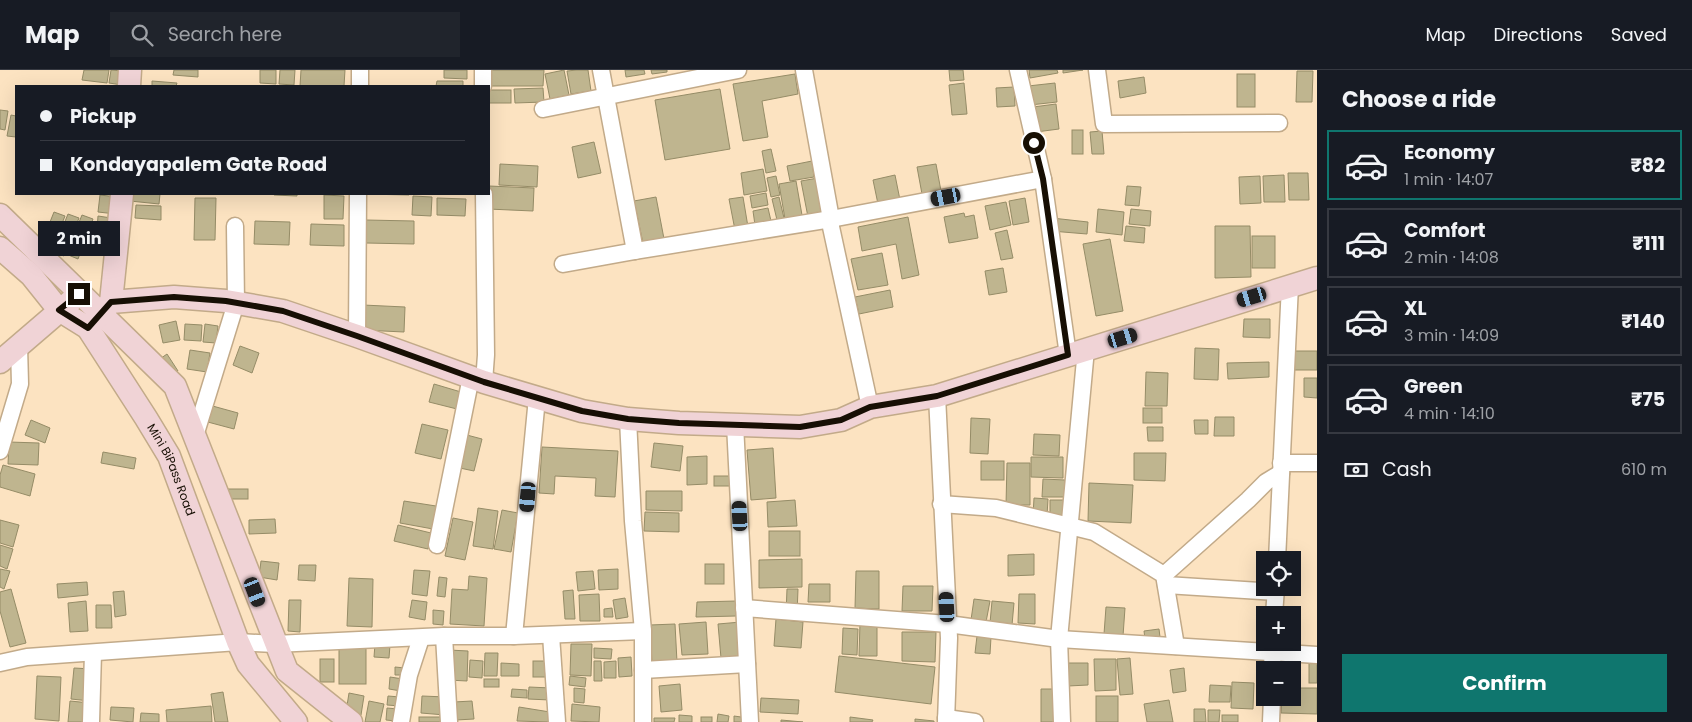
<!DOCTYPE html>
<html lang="en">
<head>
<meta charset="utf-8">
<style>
  body { margin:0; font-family:Poppins,sans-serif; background:#20242c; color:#f1f3f6; height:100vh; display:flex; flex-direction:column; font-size:19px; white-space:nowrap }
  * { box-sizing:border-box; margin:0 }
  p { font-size:16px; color:#9ea1a6 }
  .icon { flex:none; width:28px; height:28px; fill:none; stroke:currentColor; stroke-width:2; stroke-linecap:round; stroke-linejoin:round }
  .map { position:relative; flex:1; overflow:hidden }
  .sheet { display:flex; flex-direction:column; background:#171b24; width:375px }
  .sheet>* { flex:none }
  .banner { position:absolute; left:15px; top:15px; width:475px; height:110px; border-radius:0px; box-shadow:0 5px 20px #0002; display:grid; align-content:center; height:110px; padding:0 25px; background:#171b24 }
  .buttons { position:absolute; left:1256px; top:481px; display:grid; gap:10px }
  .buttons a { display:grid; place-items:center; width:45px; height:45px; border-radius:0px; background:#171b24; box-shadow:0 5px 20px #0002; font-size:25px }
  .end { position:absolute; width:22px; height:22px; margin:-11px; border:6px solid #170f04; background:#fff; box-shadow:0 0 0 2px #fff }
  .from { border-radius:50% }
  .bubble { position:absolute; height:35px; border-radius:0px; background:#171b24; box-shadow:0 5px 20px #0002; font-size:16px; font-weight:700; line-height:35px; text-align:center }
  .car { position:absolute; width:15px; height:30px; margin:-15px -8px; border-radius:6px; box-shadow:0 0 4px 1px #0007; background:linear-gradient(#222 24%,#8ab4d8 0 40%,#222 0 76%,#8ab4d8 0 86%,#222 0) }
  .banner b { display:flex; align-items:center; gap:18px; height:48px; font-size:19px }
  .banner b+b { border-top:1px solid #363941 }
  .banner i { width:12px; height:12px; background:#f1f3f6 }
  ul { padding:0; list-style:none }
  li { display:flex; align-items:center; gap:15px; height:70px; margin:0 10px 8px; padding:0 15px; border:2px solid #363941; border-radius:0px }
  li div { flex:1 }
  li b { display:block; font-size:19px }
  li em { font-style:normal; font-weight:700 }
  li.selected { border-color:#0f766e }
  li>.icon { width:45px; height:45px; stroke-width:1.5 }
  h2 { padding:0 25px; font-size:22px; line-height:60px }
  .pay { display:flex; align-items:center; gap:12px; height:55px; padding:0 25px; font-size:19px }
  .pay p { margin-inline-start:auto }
  .primary-button { display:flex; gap:10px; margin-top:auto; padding:10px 25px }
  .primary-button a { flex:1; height:58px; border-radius:0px; background:#0f766e; color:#fff; font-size:20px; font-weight:700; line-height:58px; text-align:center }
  header { display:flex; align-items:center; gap:30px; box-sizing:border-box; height:70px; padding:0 25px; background:#171b24; border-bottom:1px solid #363941 }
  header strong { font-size:24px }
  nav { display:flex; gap:28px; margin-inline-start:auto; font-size:18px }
  .search { width:350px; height:45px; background:#20242c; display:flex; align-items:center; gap:12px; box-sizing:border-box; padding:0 18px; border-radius:0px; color:#9ea1a6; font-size:19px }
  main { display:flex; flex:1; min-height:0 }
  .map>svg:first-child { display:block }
</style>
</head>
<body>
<header>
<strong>Map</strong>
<div class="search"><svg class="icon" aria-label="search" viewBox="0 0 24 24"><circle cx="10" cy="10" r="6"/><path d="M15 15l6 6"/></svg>Search here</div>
<nav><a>Map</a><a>Directions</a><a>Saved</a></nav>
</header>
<main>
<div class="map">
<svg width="1317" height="652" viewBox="0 0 1317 652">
  <rect width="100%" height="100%" fill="#fce3c1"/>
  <!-- building -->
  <g fill="#bfb58f" stroke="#958c67">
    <polygon points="84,0 109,0 107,13 82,10"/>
    <polygon points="111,0 123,1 122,15 109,13"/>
    <polygon points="174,0 198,0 198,7 173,5"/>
    <polygon points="260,0 276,0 276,14 260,13"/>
    <polygon points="280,0 295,0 294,15 279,14"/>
    <polygon points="301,0 345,0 344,16 300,16"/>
    <polygon points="444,0 467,0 467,9 444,8"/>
    <polygon points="489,0 544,0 543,16 489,16"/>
    <polygon points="564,0 569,25 550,29 545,4"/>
    <polygon points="577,0 588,0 591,21 571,24 567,1"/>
    <polygon points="625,0 644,0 645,4 626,7"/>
    <polygon points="651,0 667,0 667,2 652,4"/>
    <polygon points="949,0 963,0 964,10 950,11"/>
    <polygon points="1029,0 1057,0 1058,3 1030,8"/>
    <polygon points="1063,0 1083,0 1063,3"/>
    <polygon points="1297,1 1313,1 1312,32 1296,32"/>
    <polygon points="795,4 798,24 762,31 768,67 743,71 733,14"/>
    <rect x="1237" y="4" width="18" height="33"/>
    <polygon points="1144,7 1146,23 1120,28 1118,11"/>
    <polygon points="152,11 177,13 176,16 152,16"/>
    <polygon points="437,11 463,11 463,16 436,16"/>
    <polygon points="964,13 967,44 952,45 949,15"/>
    <polygon points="1055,13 1057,32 1030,35 1028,16"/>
    <polygon points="1014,17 1015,36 997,37 996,18"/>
    <polygon points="543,18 544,32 515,33 514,19"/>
    <polygon points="720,19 730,79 665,90 655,30"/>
    <rect x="489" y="20" width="22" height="13"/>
    <polygon points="1056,34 1059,59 1036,62 1033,37"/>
    <polygon points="0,40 8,41 5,60 0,59"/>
    <polygon points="11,45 16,46 16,67 7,66"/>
    <rect x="1072" y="60" width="11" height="24"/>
    <polygon points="1102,61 1104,84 1092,84 1090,62"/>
    <polygon points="594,72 601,103 578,108 572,77"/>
    <polygon points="771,79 776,101 766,103 762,81"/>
    <polygon points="812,91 814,107 790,111 787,96"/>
    <polygon points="500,94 538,96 537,117 499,115"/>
    <polygon points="936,94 941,121 922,124 917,97"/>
    <polygon points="763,99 767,121 744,125 741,103"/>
    <polygon points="1288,103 1308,103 1309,130 1289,130"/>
    <polygon points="895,105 900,130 878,134 873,110"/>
    <polygon points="1284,105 1285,132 1264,132 1263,106"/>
    <polygon points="776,106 780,125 771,127 767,108"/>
    <polygon points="1260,106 1261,133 1240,134 1239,107"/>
    <polygon points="818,108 825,144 808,147 801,111"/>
    <polygon points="796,111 802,145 785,149 779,114"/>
    <polygon points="489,116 534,118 533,141 488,139"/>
    <polygon points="1127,116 1141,117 1139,136 1125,135"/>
    <polygon points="766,123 768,135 752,138 750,126"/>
    <polygon points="131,124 160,124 159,134 130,131"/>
    <polygon points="274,124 297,124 297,126 274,125"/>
    <polygon points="364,124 409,124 409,125"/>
    <polygon points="100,125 117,127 116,144 98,142"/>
    <polygon points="324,125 344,126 343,149 324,149"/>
    <polygon points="413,126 432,127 431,146 412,145"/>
    <polygon points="656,127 665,174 644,178 634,131"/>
    <polygon points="743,127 748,157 735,160 729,129"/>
    <polygon points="779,127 784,148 777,150 772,129"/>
    <polygon points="195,128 216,128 215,170 194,170"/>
    <polygon points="437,128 466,129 465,146 437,145"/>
    <polygon points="1025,128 1029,152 1013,155 1009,131"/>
    <polygon points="1006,132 1011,155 990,160 985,136"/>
    <polygon points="136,135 161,136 161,150 135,148"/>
    <polygon points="768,138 771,151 755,155 753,141"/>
    <polygon points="1098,139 1124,142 1122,165 1096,162"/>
    <polygon points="1131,139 1151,141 1150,156 1129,154"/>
    <polygon points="54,142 65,146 51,181 40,177"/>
    <polygon points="964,143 965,147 974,145 978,168 949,173 944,147"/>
    <polygon points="68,144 79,148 64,186 53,181"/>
    <polygon points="82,145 93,149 78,189 66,184"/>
    <polygon points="98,146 118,149 116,163 97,160"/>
    <polygon points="908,147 919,205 902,209 896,174 862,181 858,157"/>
    <polygon points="1052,148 1088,152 1087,164 1051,161"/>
    <polygon points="366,150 414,151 414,174 366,173"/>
    <polygon points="255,151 290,152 289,175 254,174"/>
    <polygon points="311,154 344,155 344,176 310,175"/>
    <polygon points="1126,156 1145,158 1144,173 1124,171"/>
    <polygon points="1215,156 1250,156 1251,207 1215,208"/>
    <polygon points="92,160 116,164 114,177 90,174"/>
    <polygon points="1007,160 1013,188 1001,190 995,163"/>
    <rect x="1252" y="166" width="23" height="32"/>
    <polygon points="1110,169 1123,241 1096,246 1083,174"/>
    <polygon points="882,183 888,215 858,220 851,189"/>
    <polygon points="1003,198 1007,222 989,225 985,201"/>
    <polygon points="890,220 893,237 859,244 855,227"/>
    <polygon points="363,235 405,237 404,262 362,260"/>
    <polygon points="1244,249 1270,249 1270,268 1243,267"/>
    <polygon points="176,251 180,270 163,273 159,255"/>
    <polygon points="185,254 202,255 201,271 184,270"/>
    <polygon points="205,254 218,256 216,273 203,272"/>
    <polygon points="240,276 259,283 252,303 233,295"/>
    <polygon points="1195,278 1219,279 1218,310 1194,309"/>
    <polygon points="190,280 210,283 207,302 187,299"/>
    <polygon points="1290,281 1317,281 1317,300 1289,300"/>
    <polygon points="167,284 178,301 158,314 147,298"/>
    <polygon points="1269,292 1269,307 1228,309 1227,293"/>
    <polygon points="1146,302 1168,303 1167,336 1145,336"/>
    <polygon points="1304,308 1317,308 1317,328 1304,327"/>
    <polygon points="434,314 461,322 457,339 429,332"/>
    <polygon points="209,335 238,343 234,359 204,351"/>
    <rect x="1143" y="338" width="19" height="15"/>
    <polygon points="1215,347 1234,347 1234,366 1214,366"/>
    <polygon points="971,348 990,349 988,384 970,383"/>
    <polygon points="31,350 50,358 45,373 25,365"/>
    <polygon points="1194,350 1208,350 1208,364 1195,364"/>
    <polygon points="422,354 448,360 441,389 415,383"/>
    <polygon points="1147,357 1163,357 1163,371 1148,371"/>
    <polygon points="463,364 482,369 474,401 455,397"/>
    <polygon points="1034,364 1060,365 1059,386 1033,385"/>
    <polygon points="9,372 39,373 38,395 8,394"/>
    <polygon points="654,373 683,376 680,401 651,397"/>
    <polygon points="542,377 618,381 615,427 595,426 596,408 555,406 554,424 539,423"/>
    <polygon points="773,378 776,428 751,430 747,380"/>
    <polygon points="103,382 136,388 134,399 101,393"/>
    <polygon points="1134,383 1166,383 1165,411 1134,410"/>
    <polygon points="707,386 707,414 687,415 687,387"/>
    <polygon points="1031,387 1063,387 1063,408 1031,407"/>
    <rect x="981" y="391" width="23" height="19"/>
    <polygon points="1007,393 1030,393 1030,435 1006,435"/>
    <polygon points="3,395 35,404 30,426 0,417 0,405"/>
    <rect x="714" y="406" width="18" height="10"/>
    <polygon points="1043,409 1065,410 1065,427 1042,427"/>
    <polygon points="1089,413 1133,415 1131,453 1088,451"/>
    <rect x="227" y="419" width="21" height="10"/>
    <polygon points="646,421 682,421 682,441 646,440"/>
    <polygon points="1034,428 1048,429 1047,446 1033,446"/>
    <polygon points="795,430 797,456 768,457 767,432"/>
    <polygon points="1050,430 1066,430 1065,450 1050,449"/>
    <polygon points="404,431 436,436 433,459 400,453"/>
    <polygon points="478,438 498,441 493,479 473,476"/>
    <polygon points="502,440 518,443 511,482 494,479"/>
    <polygon points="645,442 679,443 679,462 644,461"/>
    <polygon points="453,448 473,452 465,490 445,486"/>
    <polygon points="275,449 276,463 249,464 249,450"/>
    <polygon points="0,450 19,455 13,477 0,473"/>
    <polygon points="398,455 431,463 428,479 394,471"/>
    <rect x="769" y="461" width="31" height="25"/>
    <polygon points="0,475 13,479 7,499 0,496"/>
    <polygon points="1034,484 1034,505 1008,506 1008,485"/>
    <polygon points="802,489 802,517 759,518 759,490"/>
    <polygon points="261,491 279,493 277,510 259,507"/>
    <rect x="705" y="494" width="19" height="20"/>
    <polygon points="299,495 316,495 315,511 298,510"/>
    <polygon points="0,499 10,501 4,519 0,517"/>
    <polygon points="618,499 618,519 599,520 598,500"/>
    <polygon points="414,500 430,501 427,526 412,524"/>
    <polygon points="593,501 595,519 578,521 576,502"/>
    <polygon points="856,501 879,501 879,539 855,538"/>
    <polygon points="469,506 487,508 484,556 450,554 452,519 468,520"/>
    <polygon points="439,507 447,508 445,527 437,526"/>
    <polygon points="349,508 373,509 372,557 347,556"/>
    <polygon points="87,512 88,525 58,528 57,514"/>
    <polygon points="809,514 830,514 830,532 808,532"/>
    <polygon points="903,516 933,516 932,541 902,541"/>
    <polygon points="11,519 26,573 10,577 0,541 0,522"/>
    <polygon points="787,519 798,519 797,544 786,544"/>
    <polygon points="573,520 575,549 565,549 563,521"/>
    <polygon points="124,521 126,545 115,547 113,522"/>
    <polygon points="599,524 600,551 580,551 579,525"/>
    <polygon points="1019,524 1035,524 1035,554 1018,553"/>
    <polygon points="625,528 628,547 616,549 613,530"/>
    <polygon points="974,529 990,531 986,552 971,550"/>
    <polygon points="289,530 301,530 300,562 288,561"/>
    <polygon points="412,530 427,532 425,550 409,547"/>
    <polygon points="86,531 88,561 70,562 68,533"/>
    <polygon points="736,531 736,546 696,547 697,532"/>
    <polygon points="992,531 1014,533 1012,555 990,553"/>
    <polygon points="96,535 111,535 112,558 96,558"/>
    <polygon points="1106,537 1125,538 1123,566 1104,564"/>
    <polygon points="612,538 613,547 604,547 604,539"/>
    <polygon points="433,540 444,541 443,555 433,554"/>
    <polygon points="776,549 803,552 801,578 774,576"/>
    <polygon points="706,552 708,584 682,585 679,554"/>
    <polygon points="741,552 744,585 721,588 718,554"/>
    <polygon points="860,553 877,553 877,586 859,586"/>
    <polygon points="675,554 677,592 652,593 650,555"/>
    <polygon points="843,558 858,559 857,585 842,584"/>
    <polygon points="1159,559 1161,575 1146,577 1144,561"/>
    <polygon points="902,562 936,562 935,592 902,591"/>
    <polygon points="977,566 991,567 990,584 975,583"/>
    <polygon points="375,574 390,575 389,588 374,587"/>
    <polygon points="571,574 592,574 591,606 570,605"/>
    <rect x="339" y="577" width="27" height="37"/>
    <polygon points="594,578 612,579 611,589 594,588"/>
    <polygon points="449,580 468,581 467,611 448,610"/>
    <polygon points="485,583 498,583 497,606 484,606"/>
    <polygon points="839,586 935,597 931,634 835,622"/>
    <polygon points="631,587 632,606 619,607 618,588"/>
    <polygon points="1130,588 1133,624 1120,625 1117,589"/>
    <rect x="320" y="589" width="14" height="23"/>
    <polygon points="1094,589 1116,589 1116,620 1095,621"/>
    <polygon points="470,590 483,591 482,608 469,607"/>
    <rect x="533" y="591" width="14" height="16"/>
    <polygon points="594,591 601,591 602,611 594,611"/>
    <polygon points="616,591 616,608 604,608 604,592"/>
    <rect x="1309" y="592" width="8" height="21"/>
    <polygon points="501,593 519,594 519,606 501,606"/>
    <polygon points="1068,593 1088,593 1088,615 1068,616"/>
    <polygon points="395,597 405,598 405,605 395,605"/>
    <polygon points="74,598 92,599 90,631 71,629"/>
    <polygon points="1184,598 1186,621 1173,623 1170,600"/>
    <polygon points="37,606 61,607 59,651 35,649"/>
    <polygon points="570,606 586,608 585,617 569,615"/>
    <polygon points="390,607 403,609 401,621 389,619"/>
    <rect x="484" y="609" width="15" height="8"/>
    <polygon points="1232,612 1254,613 1253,639 1231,638"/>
    <polygon points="680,614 682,640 661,642 659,616"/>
    <polygon points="1210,615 1231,616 1230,632 1209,632"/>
    <polygon points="529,617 551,618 550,630 528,629"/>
    <polygon points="574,618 585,619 584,633 574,632"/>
    <polygon points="1292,618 1317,618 1317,644 1281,643 1282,628 1292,628"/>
    <polygon points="512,619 527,620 527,628 511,627"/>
    <polygon points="1041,619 1057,619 1058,652 1041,652"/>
    <polygon points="223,622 228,652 215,652 211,624"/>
    <polygon points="349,623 364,626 361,645 346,642"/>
    <polygon points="388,626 400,627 400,636 387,635"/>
    <polygon points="422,626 446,627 445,645 421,643"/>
    <rect x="1096" y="626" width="22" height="26"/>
    <polygon points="761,628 799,630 798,644 760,642"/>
    <polygon points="1169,630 1173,652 1147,652 1144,634"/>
    <polygon points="70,631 90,633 88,652 68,652"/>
    <polygon points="369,631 384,634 380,652 365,652"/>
    <polygon points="472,631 474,649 456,650 454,632"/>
    <polygon points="572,634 600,637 599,652 571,651"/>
    <polygon points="211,636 212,652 167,652 166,640"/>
    <polygon points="111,637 134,638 133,652 110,650"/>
    <polygon points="519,637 550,642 549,652 517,651"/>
    <polygon points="387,638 398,639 396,651 386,650"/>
    <polygon points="1194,639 1205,639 1206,652 1194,652"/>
    <polygon points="1208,640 1220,640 1219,652 1208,652"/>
    <polygon points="141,643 159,644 159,652 140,652"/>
    <polygon points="718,644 729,646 728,652 717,652"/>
    <polygon points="679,645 692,646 692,652 679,652"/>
    <rect x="1222" y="645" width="16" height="7"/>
    <polygon points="734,646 748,648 748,652 734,652"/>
    <rect x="419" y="647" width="28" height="5"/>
    <rect x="701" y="647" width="11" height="5"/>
    <polygon points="850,647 873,650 872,652 850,652"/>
    <polygon points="654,648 675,648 674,652 654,652"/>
    <polygon points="915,649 934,651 934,652 915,652"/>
    <polygon points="781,650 803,652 781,652"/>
  </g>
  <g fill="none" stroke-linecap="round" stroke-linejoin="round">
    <!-- street casing -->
    <g stroke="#c2aa89" stroke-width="19">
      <g id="street">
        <polyline points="483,0 483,16"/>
        <polyline points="601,0 635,181"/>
        <polyline points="804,0 831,149 831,157 870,337"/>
        <polyline points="1018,0 1043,109 1068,285"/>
        <polyline points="1097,0 1104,54 1279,53"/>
        <polyline points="360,16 360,0"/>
        <polyline points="543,39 738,0"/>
        <polyline points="563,194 635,181 831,149 1043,109"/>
        <polyline points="357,266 358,124"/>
        <polyline points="484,312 486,285 484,124"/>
        <polyline points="937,326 949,568 946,652"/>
        <polyline points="628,349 633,451 643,561 643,652"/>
        <polyline points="735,354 750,652"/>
        <polyline points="195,366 236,233 235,156"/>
        <polyline points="0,381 20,314 19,276"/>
        <polyline points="1281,393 1317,393"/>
        <polyline points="941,434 996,438 1094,462 1164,505 1176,576"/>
        <polyline points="437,475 471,307"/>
        <polyline points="1277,490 1290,215"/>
        <polyline points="1164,505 1248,430 1266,412 1281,403"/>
        <polyline points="1166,515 1276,522"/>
        <polyline points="744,538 948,554 1059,569 1317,585"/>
        <polyline points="1274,545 1276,518"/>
        <polyline points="551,565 557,652"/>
        <polyline points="444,566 449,652"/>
        <polyline points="514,566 537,328"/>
        <polyline points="0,593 27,587 238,572 275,574 444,566 514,566 643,561"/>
        <polyline points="643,600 747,594"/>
        <polyline points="1272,600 1273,572"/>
        <polyline points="946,648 975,652"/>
        <polyline points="91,652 93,583"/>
        <polyline points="401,652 409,605 421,568"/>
        <polyline points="1062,652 1059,569 1086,279"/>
        <polyline points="1271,652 1272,628"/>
      </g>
    </g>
    <!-- secondary casing -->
    <g stroke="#c2aa89" stroke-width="25">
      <g id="secondary">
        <polyline points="129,16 130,0"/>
        <polyline points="0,145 175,316 287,601 351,652"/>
        <path id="s1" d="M0,178L31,205L59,240L88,258L146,348L169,386L238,572L248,594L296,652"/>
        <polyline points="111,232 122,124"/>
        <polyline points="88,258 111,232 174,227 226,231 283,241 357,266 484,312 582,341 628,349 679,353 800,357 841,350 870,337 937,326 1317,208"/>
        <polyline points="0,292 71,231"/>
      </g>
    </g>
    <!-- street -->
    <use href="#street" stroke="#fff" stroke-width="16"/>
    <!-- secondary -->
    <use href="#secondary" stroke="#f0d3d6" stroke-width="22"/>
  </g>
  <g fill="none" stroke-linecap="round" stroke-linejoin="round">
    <!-- route -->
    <polyline stroke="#170f04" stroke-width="6" points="79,224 59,240 88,258 111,232 174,227 226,231 283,241 357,266 484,312 582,341 628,349 679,353 800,357 841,350 870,337 937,326 1068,285 1043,109 1034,73"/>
  </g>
  <g text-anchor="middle" stroke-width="4.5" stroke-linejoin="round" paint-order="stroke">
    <!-- street labels -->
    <g font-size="12" fill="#170f04" stroke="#fdf3e5">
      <text dy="4" stroke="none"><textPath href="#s1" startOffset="285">Mini BiPass Road</textPath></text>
    </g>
  </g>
</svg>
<div class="buttons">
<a><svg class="icon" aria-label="locate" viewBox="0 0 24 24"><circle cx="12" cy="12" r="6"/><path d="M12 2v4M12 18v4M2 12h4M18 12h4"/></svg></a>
<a>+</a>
<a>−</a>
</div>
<i class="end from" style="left:1034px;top:73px"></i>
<i class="end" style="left:79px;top:224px"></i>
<div class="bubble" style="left:38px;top:151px;width:82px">2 min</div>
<i class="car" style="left:946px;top:127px;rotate:259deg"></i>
<i class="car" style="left:1252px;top:227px;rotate:253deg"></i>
<i class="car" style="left:1123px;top:268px;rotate:73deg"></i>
<i class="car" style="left:528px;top:427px;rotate:185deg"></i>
<i class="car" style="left:740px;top:446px;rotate:357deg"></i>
<i class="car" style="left:255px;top:522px;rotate:159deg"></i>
<i class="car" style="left:947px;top:537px;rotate:357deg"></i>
<div class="banner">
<b><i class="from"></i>Pickup</b>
<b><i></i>Kondayapalem Gate Road</b>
</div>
</div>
<section class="sheet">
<h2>Choose a ride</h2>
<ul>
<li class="selected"><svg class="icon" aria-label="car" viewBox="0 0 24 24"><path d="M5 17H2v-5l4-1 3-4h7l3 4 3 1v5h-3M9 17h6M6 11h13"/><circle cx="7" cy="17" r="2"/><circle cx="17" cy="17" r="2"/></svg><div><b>Economy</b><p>1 min · 14:07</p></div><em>₹82</em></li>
<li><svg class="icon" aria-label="car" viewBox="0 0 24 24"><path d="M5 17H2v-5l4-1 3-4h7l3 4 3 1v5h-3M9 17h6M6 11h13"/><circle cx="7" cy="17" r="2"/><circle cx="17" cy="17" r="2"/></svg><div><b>Comfort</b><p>2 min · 14:08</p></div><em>₹111</em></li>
<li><svg class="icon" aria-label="car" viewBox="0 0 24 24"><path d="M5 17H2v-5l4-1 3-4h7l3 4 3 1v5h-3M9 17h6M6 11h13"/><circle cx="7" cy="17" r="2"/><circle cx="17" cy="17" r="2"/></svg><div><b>XL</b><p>3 min · 14:09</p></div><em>₹140</em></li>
<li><svg class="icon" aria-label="car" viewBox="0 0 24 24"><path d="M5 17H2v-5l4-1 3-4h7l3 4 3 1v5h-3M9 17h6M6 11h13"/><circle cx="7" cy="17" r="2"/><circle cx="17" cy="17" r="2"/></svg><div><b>Green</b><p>4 min · 14:10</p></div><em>₹75</em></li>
</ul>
<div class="pay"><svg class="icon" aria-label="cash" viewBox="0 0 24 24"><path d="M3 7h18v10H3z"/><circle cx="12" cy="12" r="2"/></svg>Cash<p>610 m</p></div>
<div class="primary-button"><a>Confirm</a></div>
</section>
</main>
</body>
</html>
